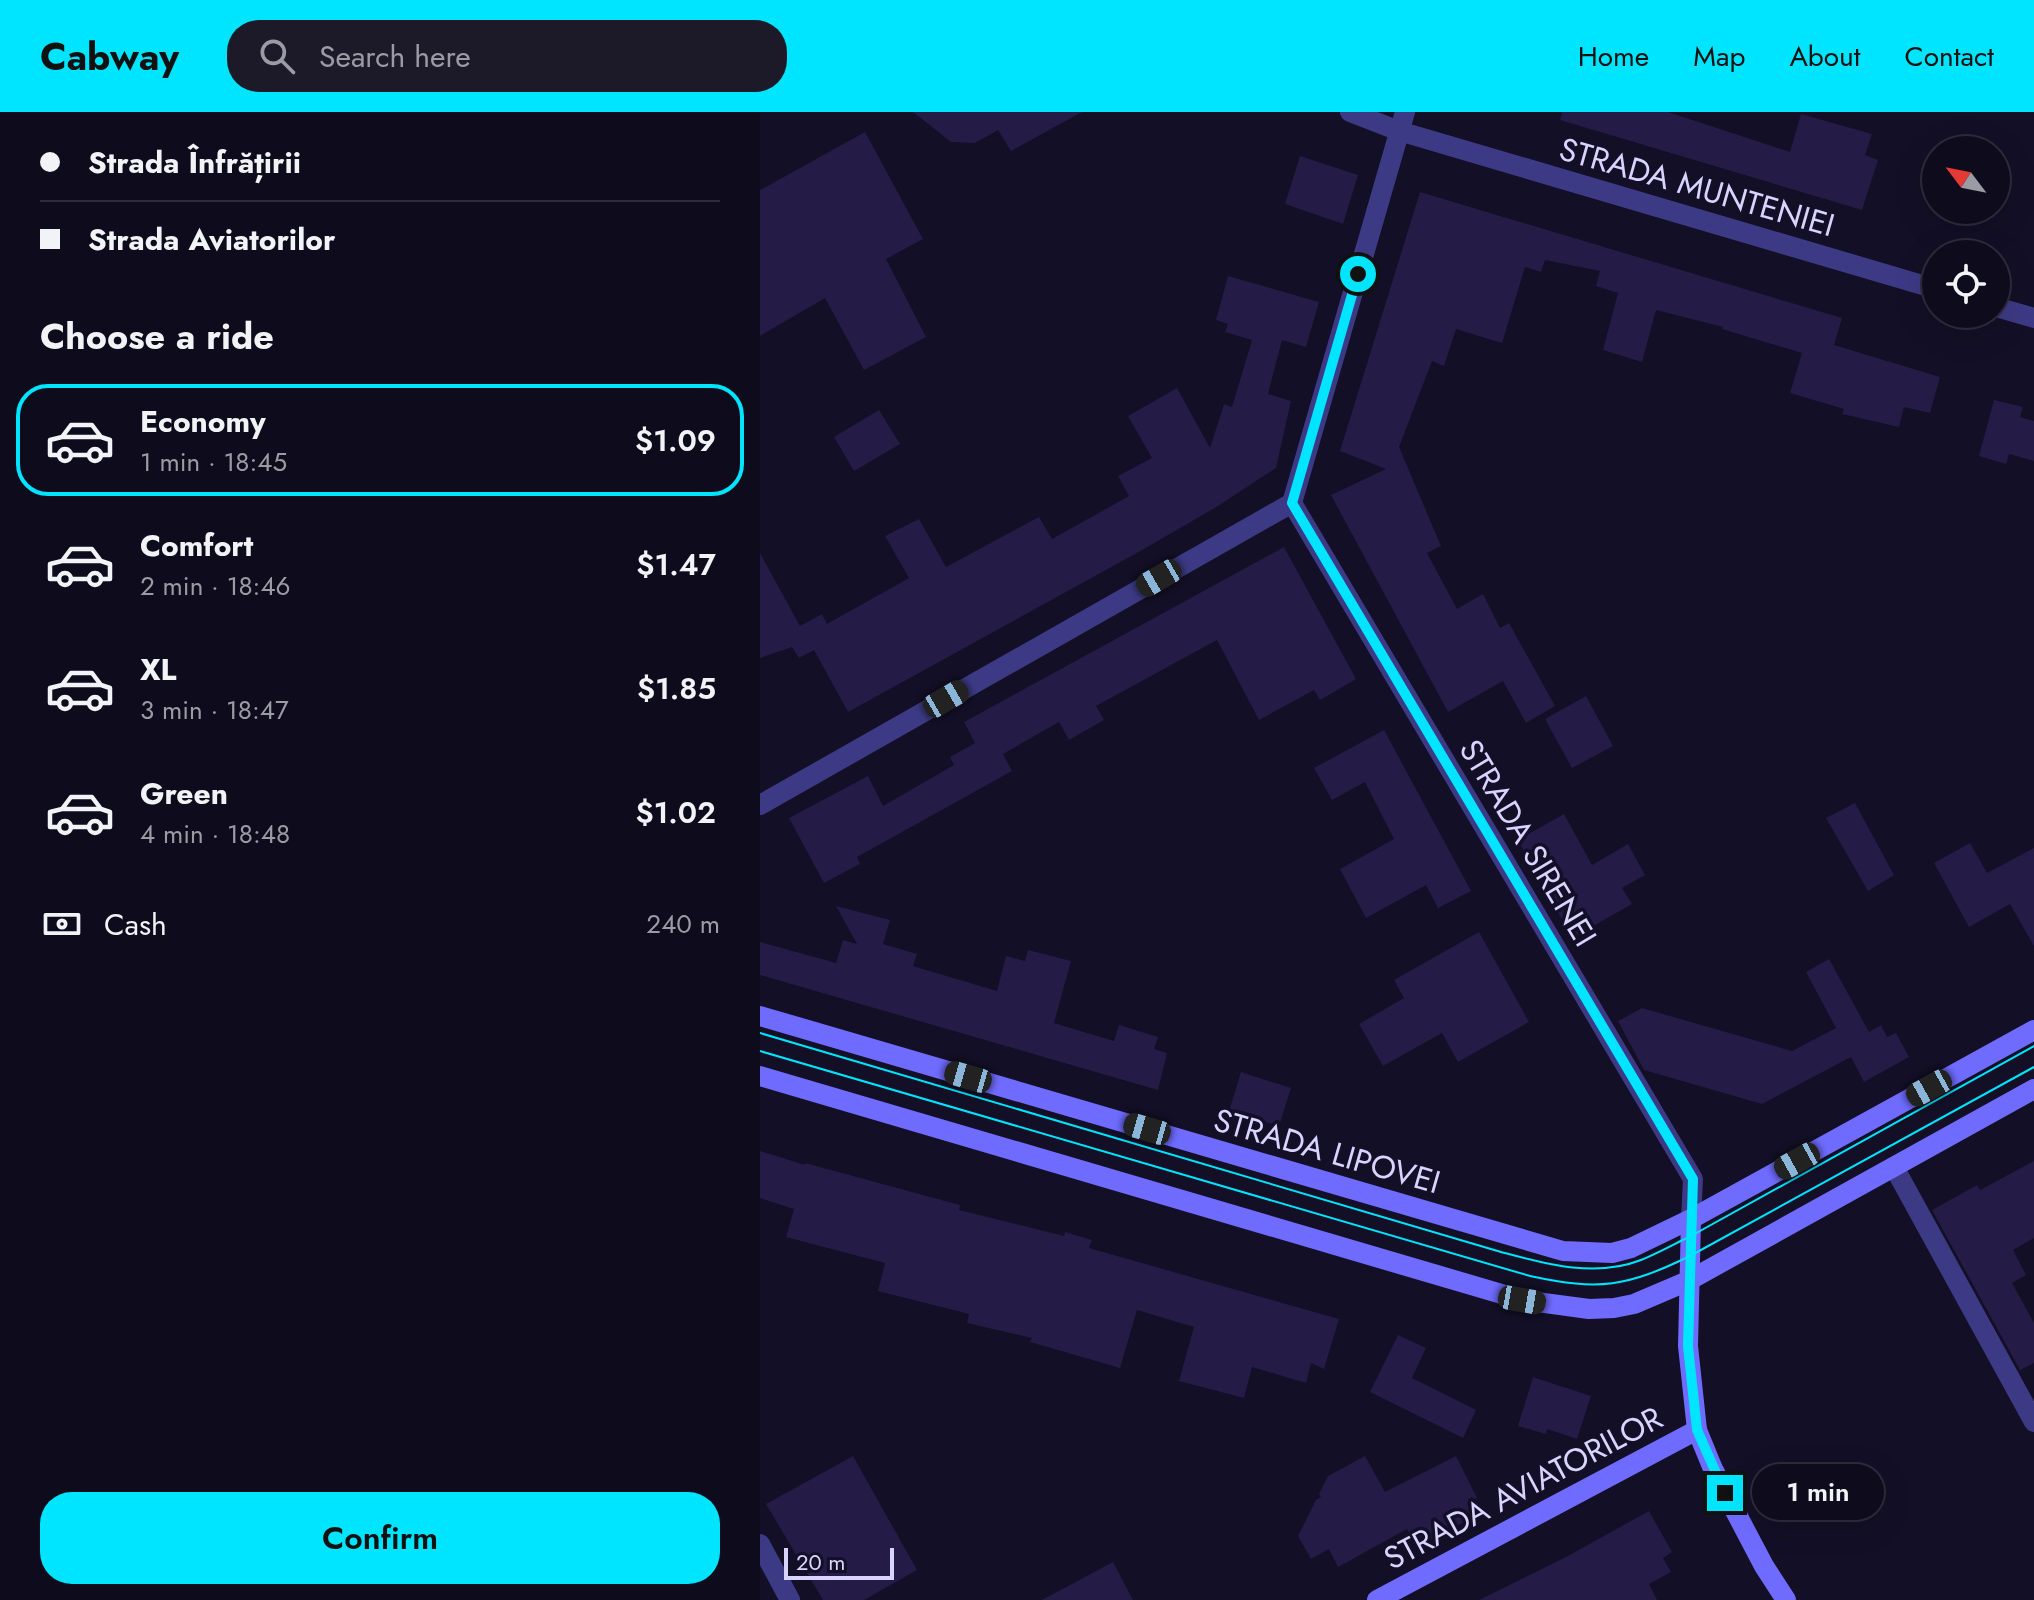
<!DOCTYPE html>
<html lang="en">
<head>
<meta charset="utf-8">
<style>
  body { margin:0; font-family:Jost,sans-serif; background:#1c1929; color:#f1f3f6; height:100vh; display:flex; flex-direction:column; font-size:30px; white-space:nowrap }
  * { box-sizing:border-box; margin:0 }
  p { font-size:26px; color:#9b9ba3 }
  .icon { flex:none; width:44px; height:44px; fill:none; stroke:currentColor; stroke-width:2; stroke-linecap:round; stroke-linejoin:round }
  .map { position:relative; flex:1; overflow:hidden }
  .drawer { display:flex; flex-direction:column; background:#0e0b1c; width:760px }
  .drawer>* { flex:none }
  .guide { display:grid; align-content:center; height:176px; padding:0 40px; background:#0e0b1c }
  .needle { width:52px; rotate:302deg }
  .controls { position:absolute; left:1162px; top:24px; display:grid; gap:16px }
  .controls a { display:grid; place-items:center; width:88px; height:88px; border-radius:50%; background:#0e0b1c; box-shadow:0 8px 32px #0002,0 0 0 2px #2e2b3b; font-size:40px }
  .scale { position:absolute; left:24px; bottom:20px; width:110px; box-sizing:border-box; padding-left:8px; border:4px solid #d9d4ff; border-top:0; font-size:22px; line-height:28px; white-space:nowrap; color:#d9d4ff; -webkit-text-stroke:6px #130f26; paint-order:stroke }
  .end { position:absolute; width:36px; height:36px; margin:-18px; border:10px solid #00e5ff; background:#111; box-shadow:0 0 0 4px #111 }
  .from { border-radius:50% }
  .bubble { position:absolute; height:56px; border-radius:28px; background:#0e0b1c; box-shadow:0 8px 32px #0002,0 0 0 2px #2e2b3b; font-size:26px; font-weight:600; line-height:56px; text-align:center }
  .car { position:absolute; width:24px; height:48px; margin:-24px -12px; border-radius:10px; box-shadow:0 0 6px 2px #0007; background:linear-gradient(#222 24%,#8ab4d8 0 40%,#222 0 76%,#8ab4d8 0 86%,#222 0) }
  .guide b { display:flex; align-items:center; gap:28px; height:76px; font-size:30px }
  .guide b+b { border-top:2px solid #2e2b3b }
  .guide i { width:20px; height:20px; background:#f1f3f6 }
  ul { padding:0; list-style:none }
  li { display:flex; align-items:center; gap:24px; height:112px; margin:0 16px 12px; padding:0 24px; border:4px solid transparent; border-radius:32px }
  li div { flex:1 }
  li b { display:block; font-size:30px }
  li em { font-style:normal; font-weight:600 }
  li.active { border-color:#00e5ff }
  li>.icon { width:72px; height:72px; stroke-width:1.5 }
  h2 { padding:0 40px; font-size:36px; line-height:96px }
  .pay { display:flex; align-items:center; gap:20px; height:88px; padding:0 40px; font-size:30px }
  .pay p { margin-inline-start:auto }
  .primary-button { display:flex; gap:16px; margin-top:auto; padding:16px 40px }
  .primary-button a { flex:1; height:92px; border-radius:32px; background:#00e5ff; color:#111; font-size:32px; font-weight:600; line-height:92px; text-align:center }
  header { display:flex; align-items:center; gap:48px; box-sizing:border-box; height:112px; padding:0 40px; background:#00e5ff; color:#111 }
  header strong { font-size:38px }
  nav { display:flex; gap:44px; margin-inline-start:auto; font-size:28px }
  .search { width:560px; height:72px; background:#1c1929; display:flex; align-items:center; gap:20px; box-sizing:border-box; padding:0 28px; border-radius:32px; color:#9b9ba3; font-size:30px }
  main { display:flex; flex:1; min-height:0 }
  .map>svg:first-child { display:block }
</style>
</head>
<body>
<header>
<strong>Cabway</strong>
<div class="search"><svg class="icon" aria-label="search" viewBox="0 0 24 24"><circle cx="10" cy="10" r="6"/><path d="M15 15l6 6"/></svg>Search here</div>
<nav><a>Home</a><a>Map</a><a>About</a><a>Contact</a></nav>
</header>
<main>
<section class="drawer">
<div class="guide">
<b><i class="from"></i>Strada Înfrățirii</b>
<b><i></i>Strada Aviatorilor</b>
</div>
<h2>Choose a ride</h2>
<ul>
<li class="active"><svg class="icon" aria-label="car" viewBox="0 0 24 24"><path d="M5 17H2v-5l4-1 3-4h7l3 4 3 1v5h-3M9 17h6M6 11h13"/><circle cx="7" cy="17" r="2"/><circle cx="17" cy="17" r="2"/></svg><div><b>Economy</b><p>1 min · 18:45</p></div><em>$1.09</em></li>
<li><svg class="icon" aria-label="car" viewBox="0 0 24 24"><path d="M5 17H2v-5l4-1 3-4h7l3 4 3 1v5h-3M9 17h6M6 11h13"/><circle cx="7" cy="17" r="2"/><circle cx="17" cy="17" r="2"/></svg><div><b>Comfort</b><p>2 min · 18:46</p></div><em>$1.47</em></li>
<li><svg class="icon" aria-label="car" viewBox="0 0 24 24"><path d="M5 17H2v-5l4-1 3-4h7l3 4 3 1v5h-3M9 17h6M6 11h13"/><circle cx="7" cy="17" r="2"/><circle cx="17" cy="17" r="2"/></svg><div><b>XL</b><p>3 min · 18:47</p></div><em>$1.85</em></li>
<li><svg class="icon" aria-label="car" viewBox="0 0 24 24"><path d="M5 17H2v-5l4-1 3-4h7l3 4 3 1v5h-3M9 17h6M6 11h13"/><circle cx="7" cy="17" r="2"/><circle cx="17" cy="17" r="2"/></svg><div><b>Green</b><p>4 min · 18:48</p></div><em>$1.02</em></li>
</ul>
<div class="pay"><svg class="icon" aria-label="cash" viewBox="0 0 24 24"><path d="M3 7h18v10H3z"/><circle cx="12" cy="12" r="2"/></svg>Cash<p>240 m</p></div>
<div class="primary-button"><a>Confirm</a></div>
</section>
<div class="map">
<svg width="1274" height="1488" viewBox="0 0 1274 1488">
  <rect width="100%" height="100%" fill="#130f26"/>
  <!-- building -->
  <g fill="#241b47">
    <polygon points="153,0 322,0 251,39 238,18 215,31 191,30"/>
    <polygon points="802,0 908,0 1030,40 1041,2 1112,22 1105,43 1118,48 1102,98 800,8"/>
    <polygon points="105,20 163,127 126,147 166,225 104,258 65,186 0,224 0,78"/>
    <polygon points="540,44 598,63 583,112 525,92"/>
    <polygon points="660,80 1082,206 1074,233 1180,265 1170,301 1144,295 1139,315 1082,302 1084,297 1030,281 1042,241 962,217 963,215 896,198 882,250 843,238 858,181 836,174 840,159 785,148 781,160 765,155 742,231 696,217 684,254 672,249 639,335 681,434 667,441 697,497 723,482 740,516 749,511 795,594 766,611 743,569 688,600 571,383 626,357 580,339"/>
    <polygon points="468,164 559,190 546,235 522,228 508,282 531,289 516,356 458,394 384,437 88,600 54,538 39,546 32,535 0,546 0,441 40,514 62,502 67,512 149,466 125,424 159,407 186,455 279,405 292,427 369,384 358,364 392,346 368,304 417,276 450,336 464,292 472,295 492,228 465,220 468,212 456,208"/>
    <polygon points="1234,288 1263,295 1260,305 1274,309 1274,349 1249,342 1246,352 1219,344"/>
    <polygon points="119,298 140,332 94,359 74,325"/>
    <polygon points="524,435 596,567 560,588 554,578 499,608 457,528 336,594 344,608 309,628 299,610 243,642 252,659 97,745 100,752 64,771 29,706 108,664 123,694 194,653 190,645 215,631 204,610"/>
    <polygon points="826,584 853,634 812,656 785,607"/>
    <polygon points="624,618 711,779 678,796 666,773 606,806 580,757 634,727 605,670 572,688 554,656"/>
    <polygon points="1095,691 1134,763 1108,779 1066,706"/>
    <polygon points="804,702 832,753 868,732 885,763 862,776 872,792 812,826 758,728"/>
    <polygon points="1210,731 1227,761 1274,736 1274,834 1250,792 1209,815 1174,751"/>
    <polygon points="76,794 130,808 123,832 157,842 153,854 237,879 246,844 265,849 268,838 311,849 294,911 354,929 359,913 398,925 394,937 407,941 398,978 0,863 0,830 76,851 83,828 97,832"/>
    <polygon points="719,820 769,910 698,950 682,921 623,954 599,912 644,886 634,868"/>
    <polygon points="1069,847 1109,920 1121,913 1127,925 1136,921 1149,945 1104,970 1091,945 1002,992 884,958 858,909 882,896 1032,939 1076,916 1046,860"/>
    <polygon points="481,960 531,976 519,1014 469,999"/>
    <polygon points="0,1039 45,1053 45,1051 200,1093 199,1098 304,1124 305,1120 332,1128 329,1136 579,1207 564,1257 551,1251 546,1271 492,1255 484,1286 419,1269 434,1215 377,1198 360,1256 270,1230 272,1226 207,1211 209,1202 118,1179 125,1151 26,1125 34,1097 0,1086"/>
    <polygon points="1274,1049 1274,1126 1253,1138 1266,1163 1252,1171 1274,1211 1274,1251 1260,1258 1172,1098 1217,1073 1220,1078"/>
    <polygon points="638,1223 666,1236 652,1266 716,1298 703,1326 610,1280"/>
    <polygon points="773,1265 831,1284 817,1327 787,1317 786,1322 758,1314"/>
    <polygon points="93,1344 157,1458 104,1488 63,1488 6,1392"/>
    <polygon points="605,1344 625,1380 696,1344 717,1386 707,1391 714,1405 656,1435 647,1417 578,1455 569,1437 551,1447 538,1424 556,1388 561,1385 559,1382 568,1364"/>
    <polygon points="889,1399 912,1440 903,1446 911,1460 889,1472 897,1488 719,1488 806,1445"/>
    <polygon points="353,1450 373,1488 282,1488"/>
  </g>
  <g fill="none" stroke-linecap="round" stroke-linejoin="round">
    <!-- street -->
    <g stroke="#3d3a85" stroke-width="20">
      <polyline points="590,0 639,19 1176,177"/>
      <polyline points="1236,195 1274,206"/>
      <polyline points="532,391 933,1067 931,1107"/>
      <polyline points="0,693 532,391 645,0"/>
      <polyline points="1134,1055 1274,1310"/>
      <polyline points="0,1432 30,1488"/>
    </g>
    <!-- secondary -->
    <g stroke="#6f6bff" stroke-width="20">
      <polyline points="0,904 803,1139 852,1141 871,1136 931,1107 1274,918"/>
      <polyline points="0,964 762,1188 829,1197 854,1196 874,1192 928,1169 1274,977"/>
      <polyline points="931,1107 928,1234 937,1318 953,1357 1004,1454 1026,1488"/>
      <polyline points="617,1488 937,1318"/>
    </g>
    <!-- tram -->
    <g stroke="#00e5ff" stroke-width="2">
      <path d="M0,921L741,1140C786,1152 835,1166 881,1148C898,1141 914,1132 931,1124L1274,934"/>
      <path d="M0,939L770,1164C840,1179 866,1175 930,1144L1274,955"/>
    </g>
  </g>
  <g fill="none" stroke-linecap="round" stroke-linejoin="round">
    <!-- route -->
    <polyline stroke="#00e5ff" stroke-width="10" points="598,162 532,391 933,1067 928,1234 937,1318 965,1381"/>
  </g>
  <g text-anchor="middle" stroke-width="7" stroke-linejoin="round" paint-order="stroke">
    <!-- street labels -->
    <g font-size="32" fill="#d9d4ff" stroke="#130f26">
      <text transform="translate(937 75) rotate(16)" y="11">STRADA MUNTENIEI</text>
      <text transform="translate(768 731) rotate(59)" y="11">STRADA SIRENEI</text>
      <text transform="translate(567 1039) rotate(16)" y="11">STRADA LIPOVEI</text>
      <text transform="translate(763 1376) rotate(-28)" y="11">STRADA AVIATORILOR</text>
    </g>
  </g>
</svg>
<div class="controls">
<a><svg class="needle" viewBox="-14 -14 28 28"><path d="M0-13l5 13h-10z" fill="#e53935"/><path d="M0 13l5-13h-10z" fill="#9b9ba3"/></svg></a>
<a><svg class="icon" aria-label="locate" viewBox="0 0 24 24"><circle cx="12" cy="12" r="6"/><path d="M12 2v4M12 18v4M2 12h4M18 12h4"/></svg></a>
</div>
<div class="scale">20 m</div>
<i class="end from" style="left:598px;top:162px"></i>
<i class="end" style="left:965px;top:1381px"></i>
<div class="bubble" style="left:992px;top:1352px;width:132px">1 min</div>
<i class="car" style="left:399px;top:466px;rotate:240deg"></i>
<i class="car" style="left:186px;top:587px;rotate:60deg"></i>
<i class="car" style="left:208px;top:965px;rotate:286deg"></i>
<i class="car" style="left:1169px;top:976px;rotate:241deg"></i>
<i class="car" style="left:387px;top:1017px;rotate:286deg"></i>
<i class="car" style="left:1037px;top:1049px;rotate:241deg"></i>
<i class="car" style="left:762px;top:1188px;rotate:100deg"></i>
</div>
</main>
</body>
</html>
